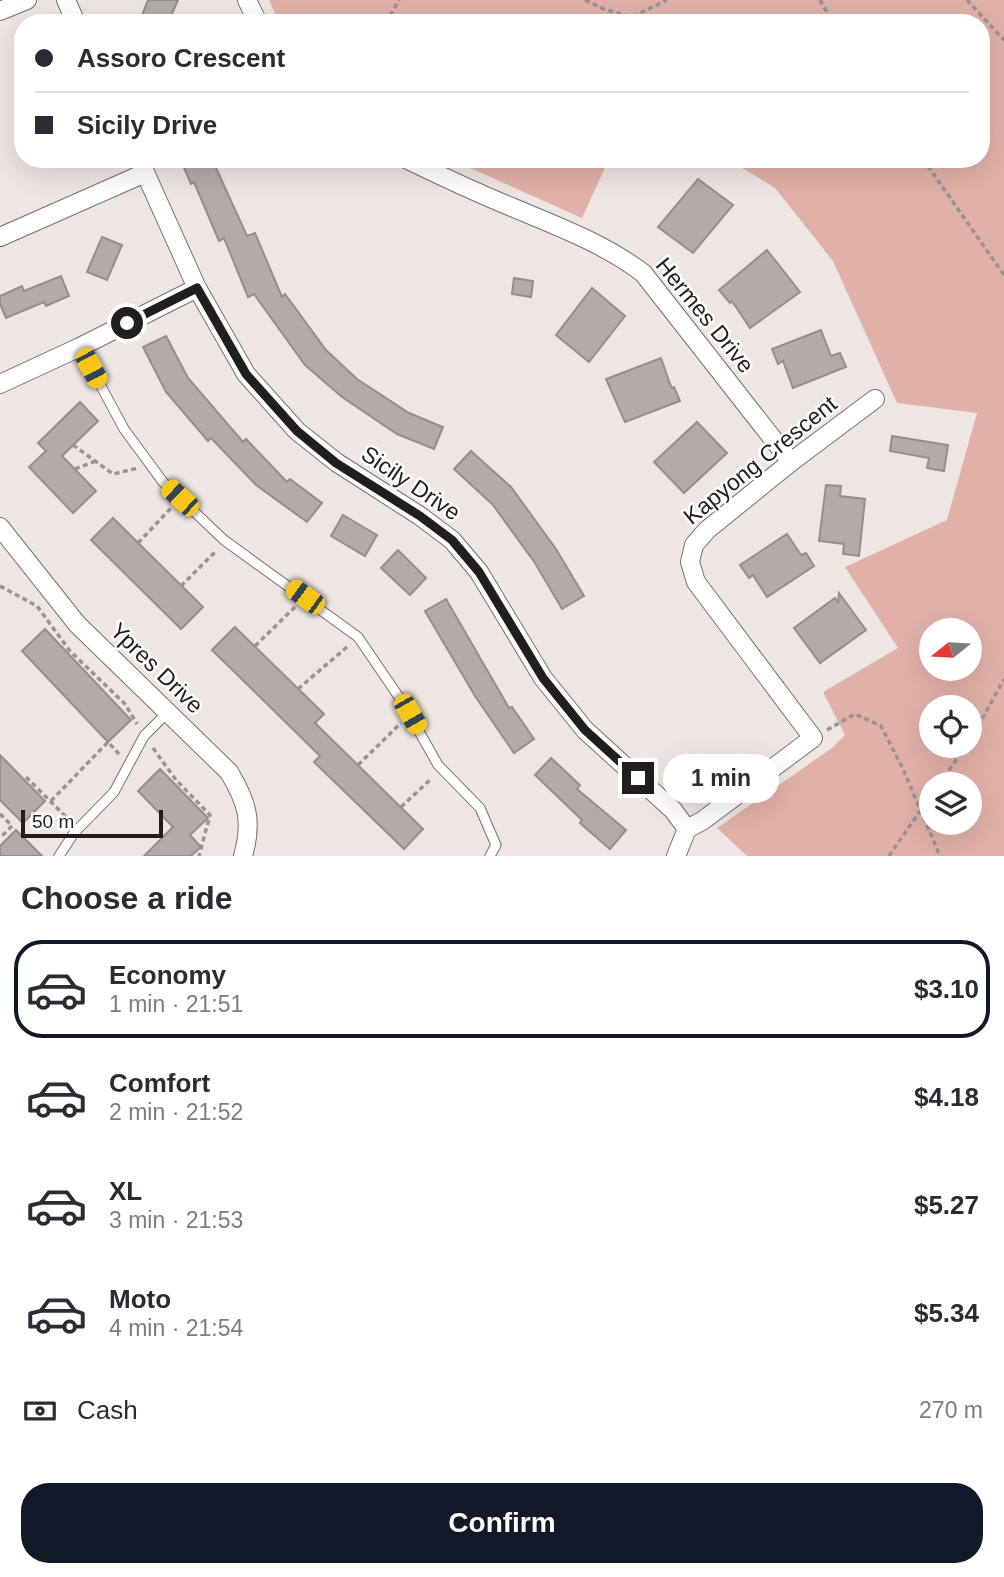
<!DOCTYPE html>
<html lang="en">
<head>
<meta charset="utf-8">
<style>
  body { margin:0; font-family:Arial,sans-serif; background:#f7f7f7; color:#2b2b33; height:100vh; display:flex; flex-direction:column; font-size:26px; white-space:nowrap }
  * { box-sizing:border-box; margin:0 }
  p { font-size:23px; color:#7c7c81 }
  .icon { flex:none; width:38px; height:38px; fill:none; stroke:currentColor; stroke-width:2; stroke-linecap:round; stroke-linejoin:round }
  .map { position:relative; height:856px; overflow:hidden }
  .side { display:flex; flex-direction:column; background:#fff; flex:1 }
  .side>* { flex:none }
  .hud { position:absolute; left:14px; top:14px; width:976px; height:154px; border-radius:28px; box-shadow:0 7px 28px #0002; display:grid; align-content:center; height:154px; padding:0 21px; background:#fff }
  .needle { width:46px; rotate:252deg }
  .buttons { position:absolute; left:919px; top:618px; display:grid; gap:14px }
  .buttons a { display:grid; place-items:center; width:63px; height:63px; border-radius:50%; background:#fff; box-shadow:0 7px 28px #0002; font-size:35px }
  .scale { position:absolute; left:21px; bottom:18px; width:142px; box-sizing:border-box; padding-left:7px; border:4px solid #211e1d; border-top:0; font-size:19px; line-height:24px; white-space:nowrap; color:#211e1d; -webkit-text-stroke:5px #fff; paint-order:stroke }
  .end { position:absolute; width:32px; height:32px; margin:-16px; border:9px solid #211e1d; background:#fff; box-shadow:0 0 0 4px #fff }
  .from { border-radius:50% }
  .bubble { position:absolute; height:49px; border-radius:24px; background:#fff; box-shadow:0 7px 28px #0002; font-size:23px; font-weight:700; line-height:49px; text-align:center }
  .car { position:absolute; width:21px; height:42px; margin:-21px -10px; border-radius:9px; box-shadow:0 0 5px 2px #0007; background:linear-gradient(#f5c518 24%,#345 0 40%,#f5c518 0 76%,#345 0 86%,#f5c518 0) }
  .hud b { display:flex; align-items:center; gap:24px; height:66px; font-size:26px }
  .hud b+b { border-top:2px solid #e1e1e2 }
  .hud i { width:18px; height:18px; background:#2b2b33 }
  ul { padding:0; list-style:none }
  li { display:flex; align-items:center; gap:21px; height:98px; margin:0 14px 10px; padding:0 7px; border:4px solid transparent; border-radius:28px }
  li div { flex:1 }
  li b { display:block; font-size:26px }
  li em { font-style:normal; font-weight:700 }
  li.active { border-color:#111827 }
  li>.icon { width:63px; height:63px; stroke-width:1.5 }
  h2 { padding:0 21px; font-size:32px; line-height:84px }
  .pay { display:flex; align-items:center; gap:18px; height:77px; padding:0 21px; font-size:26px }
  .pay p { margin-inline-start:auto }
  .cta { display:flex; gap:14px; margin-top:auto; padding:14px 21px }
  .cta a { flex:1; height:80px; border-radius:28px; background:#111827; color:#fff; font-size:28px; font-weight:700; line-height:80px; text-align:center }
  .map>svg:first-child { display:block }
</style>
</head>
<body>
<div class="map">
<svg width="1004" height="856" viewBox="0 0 1004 856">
  <rect width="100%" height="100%" fill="#efe5e3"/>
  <!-- green -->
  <g fill="#e1b1a8" fill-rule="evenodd">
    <path d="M269,0H1004V856H747L717,828L832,748L845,735L823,692L898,648L845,567L947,520L977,413L897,403L833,261L775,188L728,159H982V23H279ZM931,630H970V668H931ZM931,707H970V746H931ZM931,784H970V822H931Z"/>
    <polygon points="450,159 609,159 582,218"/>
  </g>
  <!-- building -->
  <g fill="#b4aba9" stroke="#968d8c" stroke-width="2">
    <polygon points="148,0 178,0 168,23 139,23"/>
    <polygon points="180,159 212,159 247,236 255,233 282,297 285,294 326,350 357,379 409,413 443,427 434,449 397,434 342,397 305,365 254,294 248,297 224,238 219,241 194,182 191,184"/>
    <polygon points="698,179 733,205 693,253 658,227"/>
    <polygon points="102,237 122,245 107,280 87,272"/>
    <polygon points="767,250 800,292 750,328 732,301 730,303 719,290"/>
    <polygon points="61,276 69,296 46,306 44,302 6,318 0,304 0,296 22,286 24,291"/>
    <polygon points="514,278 533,281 531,297 512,294"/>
    <polygon points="592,288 625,316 589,362 556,335"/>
    <polygon points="821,330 831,356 840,353 846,367 793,388 783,361 778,364 772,349"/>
    <polygon points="166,336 188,378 243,442 246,439 287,482 290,479 322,503 307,522 256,485 211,438 208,441 166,392 143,347"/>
    <polygon points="661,358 670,384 672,388 674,387 680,401 625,422 606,379"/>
    <polygon points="80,402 98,421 62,456 96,491 73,513 29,467 46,451 38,443"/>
    <polygon points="697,422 727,453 684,493 654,462"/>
    <polygon points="892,436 948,445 944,471 927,468 929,458 890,451"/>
    <polygon points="471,451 511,487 556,549 584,596 562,609 535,563 493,505 454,469"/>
    <polygon points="826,485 841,486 840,496 865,499 859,556 843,554 844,544 819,541"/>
    <polygon points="343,515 377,535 365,556 331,536"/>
    <polygon points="113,518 203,607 181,629 91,540"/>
    <polygon points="787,534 801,555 806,553 814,566 767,597 753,575 749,578 740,565"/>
    <polygon points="398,550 426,578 410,595 381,568"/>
    <polygon points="839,593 866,630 820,663 794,628 835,598 838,602"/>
    <polygon points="446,599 509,708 512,707 534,739 514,753 475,696 425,611"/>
    <polygon points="235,627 324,714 315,723 423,829 404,849 314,762 320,756 212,650"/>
    <polygon points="45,629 131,720 108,742 22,651"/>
    <polygon points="0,755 45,801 23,823 0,800"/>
    <polygon points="551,758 580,785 577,789 626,830 610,849 580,823 582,820 535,775"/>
    <polygon points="160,769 208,818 190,835 201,847 191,856 144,856 173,827 138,791"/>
    <polygon points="16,830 42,856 0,856 0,846"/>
  </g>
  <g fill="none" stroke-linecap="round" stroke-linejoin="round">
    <!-- service casing -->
    <g stroke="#78706e" stroke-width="11">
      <g id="service">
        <polyline points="80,347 124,429 163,482 224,540 358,637 403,703 438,765 480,808 496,845 490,856"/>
        <polyline points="59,856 74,833 114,792 144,736 167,713"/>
      </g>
    </g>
    <!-- minor casing -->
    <g stroke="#78706e" stroke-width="20">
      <g id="minor">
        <polyline points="66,0 76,23"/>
        <polyline points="247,0 258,23"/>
        <polyline points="0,11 27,0"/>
        <polyline points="139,159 197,288 246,374 297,431 336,462 420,516 452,540 479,572 543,678 585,730 673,810 687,829"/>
        <path d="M406,159C441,176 477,193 514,208C559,227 603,243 643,273L791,462"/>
        <polyline points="0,237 145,173"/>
        <polyline points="0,384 80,347 197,288"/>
        <path d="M0,527L77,624L229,772C247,802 253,821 243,856"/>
        <polyline points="676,856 687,829 702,821 813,738 696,582 690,562 694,545 707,530 791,462 875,399"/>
      </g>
    </g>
    <!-- path -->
    <g stroke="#9b9392" stroke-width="3.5" stroke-dasharray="5 3.5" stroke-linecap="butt">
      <polyline points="585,0 604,9 632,17 667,0"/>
      <polyline points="820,0 833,23"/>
      <polyline points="967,0 1004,40"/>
      <polyline points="386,23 399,0"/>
      <polyline points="610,23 630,18"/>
      <polyline points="923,159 1004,275"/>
      <polyline points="73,445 113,474 138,468"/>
      <polyline points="75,469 96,461"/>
      <polyline points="138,543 173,506"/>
      <polyline points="0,586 37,606 70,651 125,704 137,724"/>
      <polyline points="181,586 217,550"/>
      <polyline points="255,646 296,606"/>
      <polyline points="298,689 347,647"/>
      <polyline points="827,730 855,714 881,726 903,769 940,856"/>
      <polyline points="970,741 1004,679"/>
      <polyline points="153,748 176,780 210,815 199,856"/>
      <polyline points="358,765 401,723"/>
      <polyline points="26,777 69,820"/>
      <polyline points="939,784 966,746"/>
      <polyline points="51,801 108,742 119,754"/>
      <polyline points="401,807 432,778"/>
      <polyline points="0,814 12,826 0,838"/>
      <polyline points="889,856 931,795"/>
    </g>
    <!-- service -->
    <use href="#service" stroke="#fff" stroke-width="9"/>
    <!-- minor -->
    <use href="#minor" stroke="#fff" stroke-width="18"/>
  </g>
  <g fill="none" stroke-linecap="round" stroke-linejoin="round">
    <!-- route -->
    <polyline stroke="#211e1d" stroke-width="9" points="127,323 197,288 246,374 297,431 336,463 420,516 452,540 479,572 543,678 585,730 638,778"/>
  </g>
  <g text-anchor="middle" stroke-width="5" stroke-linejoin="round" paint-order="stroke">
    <!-- street labels -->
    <g font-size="23" fill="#211e1d" stroke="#fff">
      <text transform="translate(705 315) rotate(51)" y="8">Hermes Drive</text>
      <text transform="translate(760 460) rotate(-39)" y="8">Kapyong Crescent</text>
      <text transform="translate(411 483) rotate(34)" y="8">Sicily Drive</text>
      <text transform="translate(157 668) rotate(44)" y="8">Ypres Drive</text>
    </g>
  </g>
</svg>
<div class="buttons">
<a><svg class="needle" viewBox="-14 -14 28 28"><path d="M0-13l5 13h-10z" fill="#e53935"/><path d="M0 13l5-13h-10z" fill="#7c7c81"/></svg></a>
<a><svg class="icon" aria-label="locate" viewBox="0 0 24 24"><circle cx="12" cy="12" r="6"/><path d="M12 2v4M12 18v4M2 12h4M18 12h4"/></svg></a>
<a><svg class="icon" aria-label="layers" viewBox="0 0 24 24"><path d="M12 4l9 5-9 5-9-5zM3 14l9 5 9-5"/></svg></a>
</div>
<div class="scale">50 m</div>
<i class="end from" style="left:127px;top:323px"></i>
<i class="end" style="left:638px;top:778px"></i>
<div class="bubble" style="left:663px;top:754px;width:116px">1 min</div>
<i class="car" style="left:91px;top:368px;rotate:152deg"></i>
<i class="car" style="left:180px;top:498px;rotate:313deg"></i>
<i class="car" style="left:305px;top:597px;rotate:306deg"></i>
<i class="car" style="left:410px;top:714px;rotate:150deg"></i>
<div class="hud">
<b><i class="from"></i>Assoro Crescent</b>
<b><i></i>Sicily Drive</b>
</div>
</div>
<section class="side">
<h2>Choose a ride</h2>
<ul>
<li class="active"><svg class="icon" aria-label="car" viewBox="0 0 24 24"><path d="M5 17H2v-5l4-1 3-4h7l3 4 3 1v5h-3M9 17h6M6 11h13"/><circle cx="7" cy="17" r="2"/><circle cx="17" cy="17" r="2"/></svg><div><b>Economy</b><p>1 min · 21:51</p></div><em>$3.10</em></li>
<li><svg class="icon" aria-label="car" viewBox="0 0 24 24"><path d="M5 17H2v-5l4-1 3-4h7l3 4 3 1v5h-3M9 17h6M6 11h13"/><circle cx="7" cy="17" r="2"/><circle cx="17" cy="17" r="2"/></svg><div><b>Comfort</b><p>2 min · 21:52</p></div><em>$4.18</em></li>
<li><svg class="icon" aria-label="car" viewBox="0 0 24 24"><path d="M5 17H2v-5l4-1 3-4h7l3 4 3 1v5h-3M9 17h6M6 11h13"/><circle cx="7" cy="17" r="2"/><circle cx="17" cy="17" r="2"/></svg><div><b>XL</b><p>3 min · 21:53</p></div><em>$5.27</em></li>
<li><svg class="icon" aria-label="car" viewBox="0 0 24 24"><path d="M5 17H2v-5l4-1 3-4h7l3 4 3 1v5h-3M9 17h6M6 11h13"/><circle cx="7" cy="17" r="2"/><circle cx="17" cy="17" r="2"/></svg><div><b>Moto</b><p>4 min · 21:54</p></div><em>$5.34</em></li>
</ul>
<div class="pay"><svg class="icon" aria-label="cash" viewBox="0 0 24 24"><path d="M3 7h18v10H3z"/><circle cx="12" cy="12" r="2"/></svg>Cash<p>270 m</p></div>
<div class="cta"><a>Confirm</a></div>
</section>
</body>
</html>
